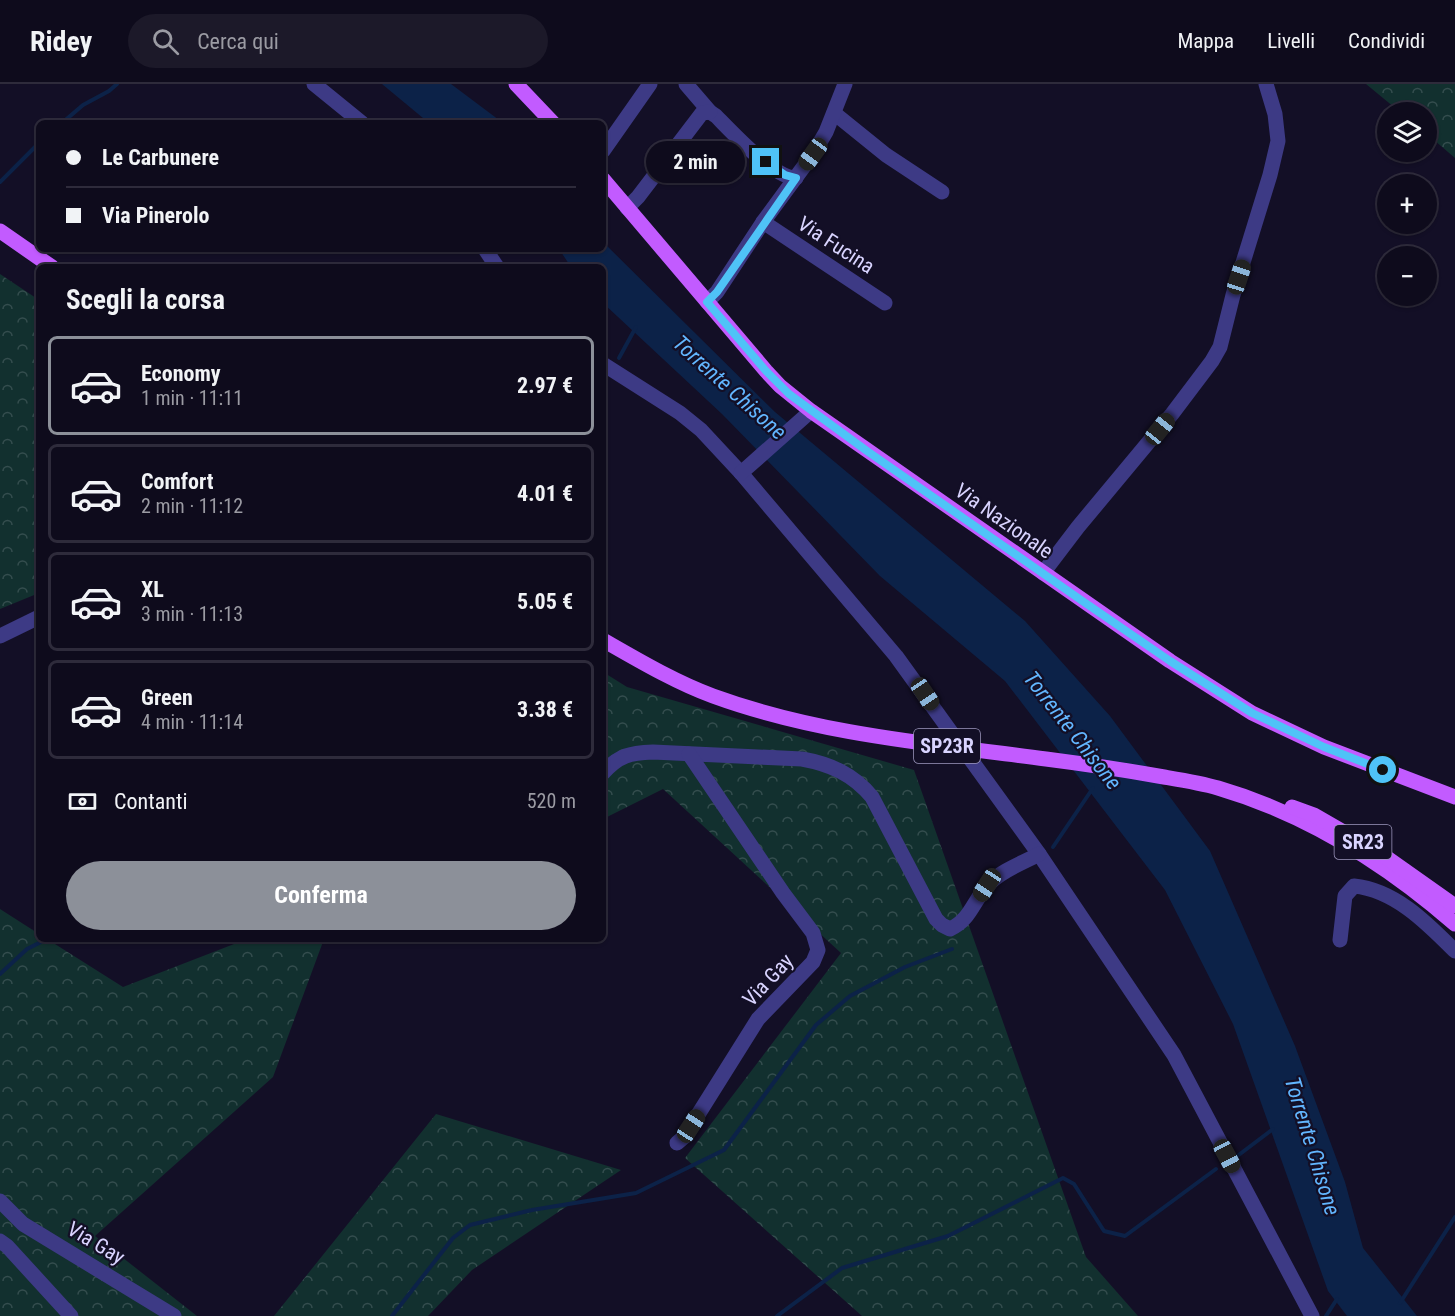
<!DOCTYPE html>
<html lang="it">
<head>
<meta charset="utf-8">
<style>
  body { margin:0; font-family:"Roboto Condensed",sans-serif; background:#1c1929; color:#f1f3f6; height:100vh; display:flex; flex-direction:column; font-size:22px; white-space:nowrap }
  * { box-sizing:border-box; margin:0 }
  p { font-size:20px; color:#9b9ba3 }
  .icon { flex:none; width:33px; height:33px; fill:none; stroke:currentColor; stroke-width:2; stroke-linecap:round; stroke-linejoin:round }
  .map { position:relative; flex:1; overflow:hidden }
  .panel { position:absolute; left:36px; top:180px; width:570px; height:678px; display:flex; flex-direction:column; background:#0e0b1c; border-radius:9px; box-shadow:0 2px 4px #0004,0 0 0 2px #2e2b3b }
  .panel>* { flex:none }
  .banner { position:absolute; left:36px; top:36px; width:570px; height:132px; border-radius:9px; box-shadow:0 2px 4px #0004,0 0 0 2px #2e2b3b; display:grid; align-content:center; height:132px; padding:0 30px; background:#0e0b1c }
  .fabs { position:absolute; left:1377px; top:18px; display:grid; gap:12px }
  .fabs a { display:grid; place-items:center; width:60px; height:60px; border-radius:50%; background:#0e0b1c; box-shadow:0 2px 4px #0004,0 0 0 2px #2e2b3b; font-size:30px }
  .end { position:absolute; width:27px; height:27px; margin:-14px; border:8px solid #4fc3f7; background:#111; box-shadow:0 0 0 3px #111 }
  .from { border-radius:50% }
  .bubble { position:absolute; height:42px; border-radius:21px; background:#0e0b1c; box-shadow:0 2px 4px #0004,0 0 0 2px #2e2b3b; font-size:20px; font-weight:700; line-height:42px; text-align:center }
  .car { position:absolute; width:18px; height:36px; margin:-18px -9px; border-radius:8px; box-shadow:0 0 4px 2px #0007; background:linear-gradient(#222 24%,#8ab4d8 0 40%,#222 0 76%,#8ab4d8 0 86%,#222 0) }
  .banner b { display:flex; align-items:center; gap:21px; height:57px; font-size:22px }
  .banner b+b { border-top:2px solid #2e2b3b }
  .banner i { width:15px; height:15px; background:#f1f3f6 }
  ul { padding:0; list-style:none }
  li { display:flex; align-items:center; gap:18px; height:99px; margin:0 12px 9px; padding:0 18px; border:3px solid #2e2b3b; border-radius:9px }
  li div { flex:1 }
  li b { display:block; font-size:22px }
  li em { font-style:normal; font-weight:700 }
  li.on { border-color:#8c9099 }
  li>.icon { width:54px; height:54px; stroke-width:1.5 }
  h2 { padding:0 30px; font-size:27px; line-height:72px }
  .pay { display:flex; align-items:center; gap:15px; height:66px; padding:0 30px; font-size:22px }
  .pay p { margin-inline-start:auto }
  .cta { display:flex; gap:12px; margin-top:auto; padding:12px 30px }
  .cta a { flex:1; height:69px; border-radius:36px; background:#8c9099; color:#fff; font-size:24px; font-weight:700; line-height:69px; text-align:center }
  header { display:flex; align-items:center; gap:36px; box-sizing:border-box; height:84px; padding:0 30px; background:#0e0b1c; border-bottom:2px solid #2e2b3b }
  header strong { font-size:28px }
  nav { display:flex; gap:33px; margin-inline-start:auto; font-size:21px }
  .search { width:420px; height:54px; background:#1c1929; display:flex; align-items:center; gap:15px; box-sizing:border-box; padding:0 21px; border-radius:33px; color:#9b9ba3; font-size:22px }
  .map>svg:first-child { display:block }
</style>
</head>
<body>
<header>
<strong>Ridey</strong>
<div class="search"><svg class="icon" aria-label="search" viewBox="0 0 24 24"><circle cx="10" cy="10" r="6"/><path d="M15 15l6 6"/></svg>Cerca qui</div>
<nav><a>Mappa</a><a>Livelli</a><a>Condividi</a></nav>
</header>
<div class="map">
<svg width="1455" height="1232" viewBox="0 0 1455 1232">
  <defs>
    <pattern id="forest-crowns" width="20" height="18" patternUnits="userSpaceOnUse" patternTransform="scale(1.5)"><rect width="20" height="18" fill="#12302f"/><path d="M2 6a3 3 0 1 1 6 0M12 15a3 3 0 1 1 6 0" fill="none" stroke="#344d4e"/></pattern>
  </defs>
  <rect width="100%" height="100%" fill="#130f26"/>
  <!-- forest -->
  <g fill="url(#forest-crowns)">
    <polygon points="1366,0 1455,0 1455,74 1427,50 1426,28 1400,28"/>
    <polygon points="0,190 39,216 39,509 0,525"/>
    <polygon points="603,588 627,603 914,686 1086,1173 1138,1232 862,1232 685,1074 841,869 663,705 603,735"/>
    <polygon points="0,825 39,850 39,855 47,855 123,903 247,855 324,855 273,993 95,1152 197,1232 0,1232"/>
    <polygon points="436,1030 621,1086 472,1186 428,1232 274,1232"/>
  </g>
  <!-- water -->
  <g fill="#0c2248">
    <polygon points="382,0 451,0 503,39 429,39"/>
    <polygon points="603,158 775,328 1025,537 1110,632 1210,767 1295,962 1345,1098 1363,1164 1417,1232 1347,1232 1328,1207 1233,940 1165,806 1005,597 880,492 722,330 603,219 603,183 571,183 559,165 603,165"/>
  </g>
  <g fill="none" stroke-linecap="round" stroke-linejoin="round">
    <!-- stream -->
    <g stroke="#0c2248" stroke-width="4">
      <polyline points="62,39 83,21 109,7 117,0"/>
      <polyline points="0,98 39,59"/>
      <polyline points="619,274 636,243"/>
      <polyline points="603,302 605,298"/>
      <polyline points="1053,763 1093,704"/>
      <polyline points="0,890 27,865 47,855"/>
      <polyline points="1236,1073 1273,1045"/>
      <polyline points="1400,1219 1455,1133"/>
      <polyline points="392,1232 453,1154 470,1141 532,1126 636,1109 724,1066 816,941 850,912 905,883 952,865"/>
      <polyline points="777,1232 842,1184 948,1152 1063,1094 1074,1100 1104,1147 1125,1152 1216,1085"/>
      <polyline points="1326,1232 1337,1215"/>
    </g>
    <!-- minor -->
    <g stroke="#3d3a85" stroke-width="15">
      <polyline points="314,0 362,39"/>
      <path d="M686,0L710,28L716,32C732,48 774,94 796,94"/>
      <polyline points="834,29 886,71 942,108"/>
      <polyline points="603,67 650,0"/>
      <polyline points="627,124 638,113 702,29 710,28"/>
      <polyline points="763,138 885,219"/>
      <polyline points="485,165 497,183"/>
      <polyline points="707,218 717,208 763,138 813,70 826,48 845,0"/>
      <polyline points="603,280 680,329 701,346 741,389 896,572 1039,770 1174,971 1312,1232"/>
      <polyline points="741,389 811,327"/>
      <polyline points="1043,489 1078,443 1172,330 1212,277 1220,263 1233,211 1270,91 1278,57 1275,30 1266,0"/>
      <polyline points="0,552 39,533"/>
      <path d="M603,689C619,671 630,669 653,668L802,675C830,680 853,690 872,713L936,835L942,841L950,845C971,836 974,814 990,799C1002,786 1023,779 1039,770"/>
      <path d="M1340,856L1345,812L1354,802C1395,806 1427,839 1455,867"/>
      <polyline points="677,1059 684,1053 758,935 813,878 818,866 813,849 783,809 689,670"/>
      <polyline points="0,1117 23,1140 174,1232"/>
      <polyline points="0,1157 7,1162 71,1232"/>
    </g>
    <!-- major -->
    <g stroke="#c25bff" stroke-width="15">
      <polyline points="516,0 553,39"/>
      <polyline points="603,95 766,287 780,302 811,327 1170,577 1252,629 1324,663 1455,713"/>
      <polyline points="0,147 52,183"/>
      <path d="M603,556C638,576 675,598 713,612C820,651 934,660 1046,675C1086,680 1125,686 1164,693C1182,696 1201,699 1218,704C1307,730 1386,780 1455,840"/>
      <polyline points="1292,723 1314,731 1366,761"/>
      <polyline points="1387,774 1455,822"/>
    </g>
  </g>
  <g fill="none" stroke-linecap="round" stroke-linejoin="round">
    <!-- route -->
    <polyline stroke="#4fc3f7" stroke-width="8" points="766,78 785,91 796,94 717,208 707,218 766,287 789,310 867,367 1081,516 1170,577 1252,629 1324,663 1383,686"/>
  </g>
  <g text-anchor="middle" stroke-width="4.5" stroke-linejoin="round" paint-order="stroke">
    <!-- shield labels -->
    <g fill="#130f26" stroke="#9e99be" stroke-width="1.5">
      <rect x="914" y="645" width="66" height="34" rx="4.5"/>
      <rect x="1334.5" y="741" width="57" height="34" rx="4.5"/>
    </g>
    <g font-size="20" font-weight="bold" fill="#d9d4ff">
      <text x="947" y="669">SP23R</text>
      <text x="1363" y="765">SR23</text>
    </g>
    <!-- street labels -->
    <g font-size="21" fill="#d9d4ff" stroke="#130f26">
      <text transform="translate(836 161) rotate(33)" y="7">Via Fucina</text>
      <text transform="translate(1004 437) rotate(35)" y="7">Via Nazionale</text>
      <text transform="translate(768 896) rotate(-47)" y="7">Via Gay</text>
      <text transform="translate(96 1159) rotate(31)" y="7">Via Gay</text>
    </g>
    <!-- water labels -->
    <g font-size="22" font-style="italic" fill="#62b6ff" stroke="#130f26">
      <text transform="translate(730 303) rotate(42)" y="8">Torrente Chisone</text>
      <text transform="translate(1073 646) rotate(52)" y="8">Torrente Chisone</text>
      <text transform="translate(1313 1062) rotate(73)" y="8">Torrente Chisone</text>
    </g>
  </g>
</svg>
<div class="fabs">
<a><svg class="icon" aria-label="layers" viewBox="0 0 24 24"><path d="M12 4l9 5-9 5-9-5zM3 14l9 5 9-5"/></svg></a>
<a>+</a>
<a>−</a>
</div>
<i class="end from" style="left:1383px;top:686px"></i>
<i class="end" style="left:766px;top:78px"></i>
<div class="bubble" style="left:646px;top:57px;width:99px">2 min</div>
<i class="car" style="left:813px;top:70px;rotate:216deg"></i>
<i class="car" style="left:1239px;top:193px;rotate:18deg"></i>
<i class="car" style="left:1160px;top:345px;rotate:39deg"></i>
<i class="car" style="left:925px;top:610px;rotate:146deg"></i>
<i class="car" style="left:987px;top:801px;rotate:213deg"></i>
<i class="car" style="left:691px;top:1042px;rotate:33deg"></i>
<i class="car" style="left:1227px;top:1072px;rotate:152deg"></i>
<div class="banner">
<b><i class="from"></i>Le Carbunere</b>
<b><i></i>Via Pinerolo</b>
</div>
<section class="panel">
<h2>Scegli la corsa</h2>
<ul>
<li class="on"><svg class="icon" aria-label="car" viewBox="0 0 24 24"><path d="M5 17H2v-5l4-1 3-4h7l3 4 3 1v5h-3M9 17h6M6 11h13"/><circle cx="7" cy="17" r="2"/><circle cx="17" cy="17" r="2"/></svg><div><b>Economy</b><p>1 min · 11:11</p></div><em>2.97 €</em></li>
<li><svg class="icon" aria-label="car" viewBox="0 0 24 24"><path d="M5 17H2v-5l4-1 3-4h7l3 4 3 1v5h-3M9 17h6M6 11h13"/><circle cx="7" cy="17" r="2"/><circle cx="17" cy="17" r="2"/></svg><div><b>Comfort</b><p>2 min · 11:12</p></div><em>4.01 €</em></li>
<li><svg class="icon" aria-label="car" viewBox="0 0 24 24"><path d="M5 17H2v-5l4-1 3-4h7l3 4 3 1v5h-3M9 17h6M6 11h13"/><circle cx="7" cy="17" r="2"/><circle cx="17" cy="17" r="2"/></svg><div><b>XL</b><p>3 min · 11:13</p></div><em>5.05 €</em></li>
<li><svg class="icon" aria-label="car" viewBox="0 0 24 24"><path d="M5 17H2v-5l4-1 3-4h7l3 4 3 1v5h-3M9 17h6M6 11h13"/><circle cx="7" cy="17" r="2"/><circle cx="17" cy="17" r="2"/></svg><div><b>Green</b><p>4 min · 11:14</p></div><em>3.38 €</em></li>
</ul>
<div class="pay"><svg class="icon" aria-label="cash" viewBox="0 0 24 24"><path d="M3 7h18v10H3z"/><circle cx="12" cy="12" r="2"/></svg>Contanti<p>520 m</p></div>
<div class="cta"><a>Conferma</a></div>
</section>
</div>
</body>
</html>
